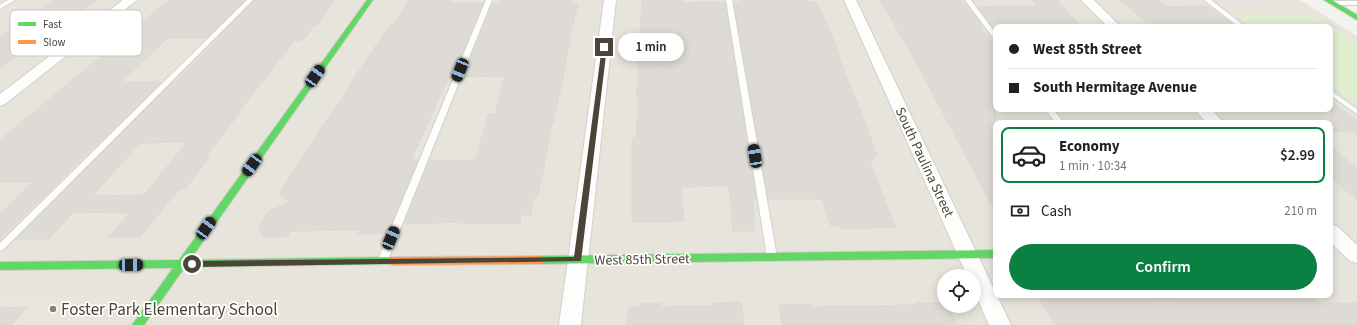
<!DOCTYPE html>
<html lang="en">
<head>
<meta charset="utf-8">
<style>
  body { margin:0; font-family:"Source Sans 3",sans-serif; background:#f2f2f2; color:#202124; height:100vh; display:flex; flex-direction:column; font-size:15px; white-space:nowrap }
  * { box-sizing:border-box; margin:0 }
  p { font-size:13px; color:#757577 }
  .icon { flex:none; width:22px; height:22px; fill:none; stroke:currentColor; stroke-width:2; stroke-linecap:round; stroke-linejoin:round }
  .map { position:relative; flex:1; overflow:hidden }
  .side { position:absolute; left:993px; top:120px; width:340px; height:178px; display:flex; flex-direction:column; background:#fff; border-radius:8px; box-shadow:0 2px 10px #0003 }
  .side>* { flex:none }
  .hud { position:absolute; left:993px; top:24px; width:340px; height:88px; border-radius:8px; box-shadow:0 2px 10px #0003; display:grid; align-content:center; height:88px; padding:0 16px; background:#fff }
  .fabs { position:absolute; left:937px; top:269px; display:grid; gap:8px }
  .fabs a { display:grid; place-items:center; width:44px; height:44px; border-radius:50%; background:#fff; box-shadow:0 2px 10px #0003; font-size:20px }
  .end { position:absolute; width:18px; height:18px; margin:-9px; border:5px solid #4b4439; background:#fff; box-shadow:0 0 0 2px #fff }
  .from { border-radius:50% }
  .bubble { position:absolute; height:28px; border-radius:14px; background:#fff; box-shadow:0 2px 10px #0003; font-size:13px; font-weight:600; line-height:28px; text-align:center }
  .car { position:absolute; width:12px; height:24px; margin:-12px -6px; border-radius:5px; box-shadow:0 0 3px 1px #0007; background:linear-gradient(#222 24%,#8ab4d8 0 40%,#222 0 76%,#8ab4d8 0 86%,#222 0) }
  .hud b { display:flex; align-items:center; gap:14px; height:38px; font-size:15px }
  .hud b+b { border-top:1px solid #e0e0e0 }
  .hud i { width:10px; height:10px; background:#202124 }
  ul { padding:7px 0 0; list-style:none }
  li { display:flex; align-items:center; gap:12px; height:56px; margin:0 8px 6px; padding:0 8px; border:2px solid #e0e0e0; border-radius:8px }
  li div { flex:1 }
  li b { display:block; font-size:15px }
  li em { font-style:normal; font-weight:600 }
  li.on { border-color:#0b8043 }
  li>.icon { width:36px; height:36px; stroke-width:1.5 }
  .pay { display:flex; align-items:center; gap:10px; height:44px; padding:0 16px; font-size:15px }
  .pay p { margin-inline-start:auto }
  .action { display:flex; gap:8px; margin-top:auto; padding:8px 16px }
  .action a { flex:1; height:46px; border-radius:24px; background:#0b8043; color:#fff; font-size:16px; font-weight:600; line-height:46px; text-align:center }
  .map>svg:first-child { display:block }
</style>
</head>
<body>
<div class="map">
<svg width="1357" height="325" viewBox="0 0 1357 325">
  <rect width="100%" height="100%" fill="#f4f2ee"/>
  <!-- residential -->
  <path fill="#e7e4dc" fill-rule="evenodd" d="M0,0H1300L1357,36V325H0ZM996,27H1330V109H996ZM996,123H1330V295H996ZM944,276H974V306H944Z"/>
  <!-- education -->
  <polygon fill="#eae5da" points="120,292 95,325 0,325 0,294"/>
  <!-- green -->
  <polygon fill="#e1eecf" points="1234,14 1313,15 1357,43 1357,104 1330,84 1330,27 1251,27"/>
  <!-- parking -->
  <polygon fill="#e6e3df" points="1214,0 1291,0 1295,3 1218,3"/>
  <!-- building -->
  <g fill="#dedbd6" stroke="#dcd9d4" fill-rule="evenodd">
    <polygon points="54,0 96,0 0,68 0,36"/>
    <polygon points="169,0 245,0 207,38 168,38 121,82 161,82 0,239 0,214 33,182 0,182 0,140"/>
    <path d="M254,0H335L317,25H314L306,37L300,41H294L239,112H240L205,158H209L188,185L185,189H179L140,237H108L130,213L74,212L48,239H16L173,82H175L220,37H218ZM187,142L144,195L92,196L140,143Z"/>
    <polygon points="451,0 449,3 483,3 452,77 449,77 411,160 418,160 391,224 386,224 382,233 358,234 360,230 290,231 287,237 264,237 258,228 268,212 290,201 279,194 323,125 338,104 341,102 354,78 390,25 395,23 408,1"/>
    <polygon points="500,0 569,0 578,4 568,42 570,42 566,58 567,59 553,124 552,125 543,172 537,197 534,197 531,215 521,215 520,223 462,224 462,222 404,224 429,160 476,160 488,114 495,114 505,76 463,77 493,3 499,3"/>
    <polygon points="642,0 682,0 683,3 725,2 756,199 753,199 755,231 733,231 730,195 728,186 681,187 684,221 632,222 632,138 636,138 639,96 637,96 638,67"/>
    <polygon points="741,0 808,0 809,3 816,2 832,35 845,74 864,119 877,155 870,162 895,227 840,229 839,226 831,226 822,199 768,199 734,2 742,2"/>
    <polygon points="880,0 961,0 966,7 968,7 983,27 980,27 996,46 996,213 914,58"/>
    <polygon points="1033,0 1057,0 1081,27 993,27 978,7 1038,6"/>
    <polygon points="1120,0 1158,0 1166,7 1207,6 1236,27 1158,27 1152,22 1146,22"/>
    <polygon points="1330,101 1357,120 1357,132 1330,132"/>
    <polygon points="1330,146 1357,168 1357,200 1330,177"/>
    <polygon points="1064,295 1150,295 1152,298 1174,298 1176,295 1312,295 1321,304 1357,303 1357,325 1055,325 1038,296"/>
    <polygon points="741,302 744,325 627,325 628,308 639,307 640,304 661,303 661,307 713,306 713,303"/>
    <polygon points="916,303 944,303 944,306 949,306 957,325 782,325 779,304 812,304 813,307 916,305"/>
    <polygon points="28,307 12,325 0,325 0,308"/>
  </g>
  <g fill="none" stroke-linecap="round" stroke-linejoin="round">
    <!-- lane casing -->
    <g stroke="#d2d0cb" stroke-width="2">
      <g id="lane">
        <polygon points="8,0 15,0 0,9 0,5"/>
        <polygon points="247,0 253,0 3,250 0,251 0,243"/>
        <polygon points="486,0 492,0 387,262 385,264 379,264 377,262"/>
        <polygon points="726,0 732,0 777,257 775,259 769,259 767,257"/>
        <polygon points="965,0 971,0 996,34 996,40 994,39"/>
        <polygon points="1204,0 1211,0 1246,27 1239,27"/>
        <polygon points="1357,1 1357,5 1334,5 1331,3 1334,1"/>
        <polygon points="1330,90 1357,109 1357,114 1330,95"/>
        <polygon points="1045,109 1053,109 1064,123 1056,123"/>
      </g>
    </g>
    <!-- street casing -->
    <g stroke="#d2d0cb" stroke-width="2">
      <g id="street">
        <polygon points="123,0 137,0 5,104 0,106 0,94"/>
        <polygon points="604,0 616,0 581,325 559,325"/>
        <polygon points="844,0 856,0 1011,325 989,325 974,291 974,276 967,276"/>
        <polygon points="1081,0 1094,0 1121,27 1108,27"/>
        <polygon points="1194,109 1211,109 1224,123 1207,123"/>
        <polygon points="1330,225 1337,226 1357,245 1357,263 1350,261 1330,242"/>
      </g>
    </g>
    <!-- fast casing -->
    <g stroke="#d3cfc5" stroke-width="2">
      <g id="fast">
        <polygon points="367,0 373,0 190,260 393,257 397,258 398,261 397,264 185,267 144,325 132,325 173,268 0,270 0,262 179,260"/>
        <polygon points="1324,0 1332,0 1357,15 1357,20"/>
        <polygon points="996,250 996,258 539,264 535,263 534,260 535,257 539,256"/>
      </g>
    </g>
    <!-- slow casing -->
    <g stroke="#d3cfc5" stroke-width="2">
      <polygon id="slow" points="539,256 543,257 544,260 543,263 539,264 393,265 389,264 388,261 389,258 393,257"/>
    </g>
    <!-- lane -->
    <use href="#lane" fill="#fdfdfc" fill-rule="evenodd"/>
    <!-- street -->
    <use href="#street" fill="#fdfdfc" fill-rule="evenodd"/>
    <!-- fast -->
    <use href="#fast" fill="#63d668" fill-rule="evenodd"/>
    <!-- slow -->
    <use href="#slow" fill="#ff974d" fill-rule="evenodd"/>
  </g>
  <!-- route -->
  <polygon fill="#4b4439" points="602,46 607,47 581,261 192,267 189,264 192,261 574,257"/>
  <!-- markers -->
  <circle fill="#868178" stroke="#fff" stroke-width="1.5" cx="53" cy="309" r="4"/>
  <g text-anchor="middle" stroke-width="3.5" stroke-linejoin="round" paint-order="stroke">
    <!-- street labels -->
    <g font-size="14" fill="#4b4439" stroke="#fff">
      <text transform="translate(925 162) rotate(65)" y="5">South Paulina Street</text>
      <text transform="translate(642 259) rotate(-1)" y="5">West 85th Street</text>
    </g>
    <!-- near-poi labels -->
    <g font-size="17" fill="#4b4439" stroke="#fff" text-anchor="start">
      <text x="61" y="315">Foster Park Elementary School</text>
    </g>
  </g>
  <!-- legend -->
  <rect x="10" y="10" width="132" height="46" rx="6" fill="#fff" stroke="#c9c7c4" stroke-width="1"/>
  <rect x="18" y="22" width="18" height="4" fill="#63d668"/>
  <rect x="18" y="40" width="18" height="4" fill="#ff974d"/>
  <g font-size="11" fill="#4b4439">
    <text x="43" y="28">Fast</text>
    <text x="43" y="46">Slow</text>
  </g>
</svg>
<div class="fabs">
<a><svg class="icon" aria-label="locate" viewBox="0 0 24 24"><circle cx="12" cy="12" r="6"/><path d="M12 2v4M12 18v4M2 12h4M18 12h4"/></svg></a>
</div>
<i class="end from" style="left:192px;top:264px"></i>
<i class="end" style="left:604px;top:47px"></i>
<div class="bubble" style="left:618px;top:33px;width:66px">1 min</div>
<i class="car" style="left:460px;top:70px;rotate:202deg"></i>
<i class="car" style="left:315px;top:76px;rotate:35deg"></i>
<i class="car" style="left:755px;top:156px;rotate:351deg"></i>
<i class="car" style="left:252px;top:165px;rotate:216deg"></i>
<i class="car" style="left:206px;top:228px;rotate:35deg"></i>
<i class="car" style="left:391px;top:238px;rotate:23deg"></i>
<i class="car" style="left:131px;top:265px;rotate:89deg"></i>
<div class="hud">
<b><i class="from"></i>West 85th Street</b>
<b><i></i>South Hermitage Avenue</b>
</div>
<section class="side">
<ul>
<li class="on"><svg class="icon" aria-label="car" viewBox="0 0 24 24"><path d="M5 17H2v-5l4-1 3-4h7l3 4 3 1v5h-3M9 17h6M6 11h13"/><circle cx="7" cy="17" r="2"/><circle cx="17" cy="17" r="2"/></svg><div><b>Economy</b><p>1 min · 10:34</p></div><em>$2.99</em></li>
</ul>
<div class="pay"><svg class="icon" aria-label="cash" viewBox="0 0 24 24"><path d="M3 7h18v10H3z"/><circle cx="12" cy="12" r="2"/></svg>Cash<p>210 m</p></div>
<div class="action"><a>Confirm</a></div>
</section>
</div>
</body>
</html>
